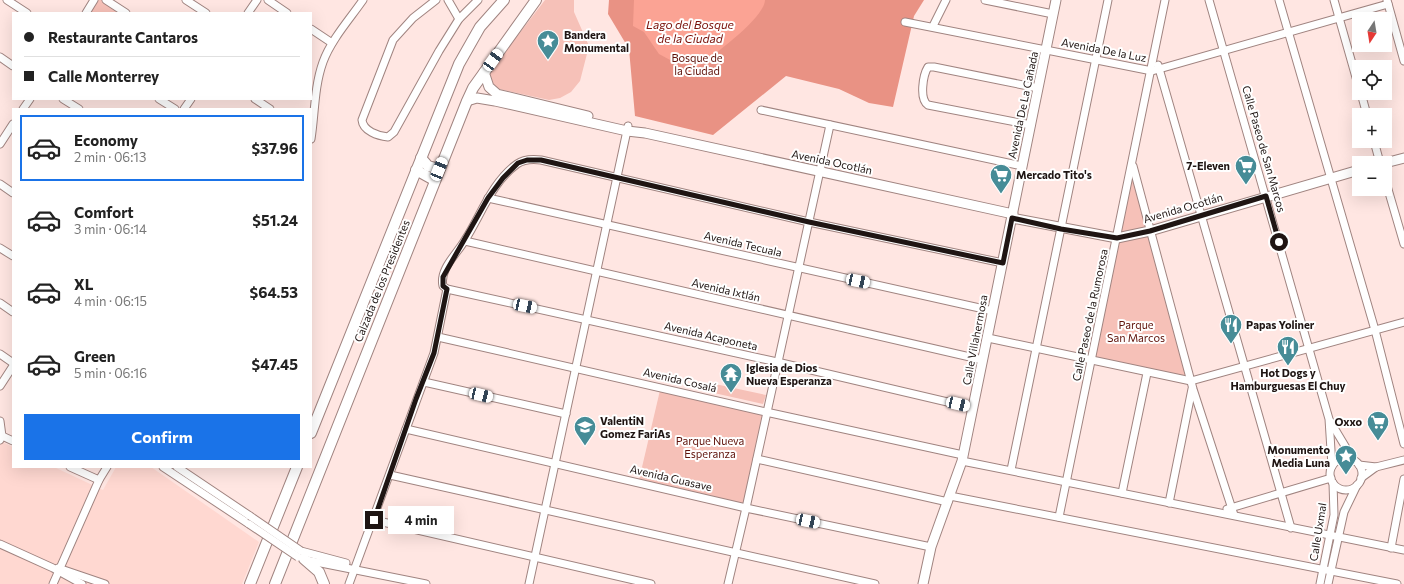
<!DOCTYPE html>
<html lang="en">
<head>
<meta charset="utf-8">
<style>
  body { margin:0; font-family:Commissioner,sans-serif; background:#f6f6f6; color:#222; height:100vh; display:flex; flex-direction:column; font-size:15px; white-space:nowrap }
  * { box-sizing:border-box; margin:0 }
  p { font-size:13px; color:#767676 }
  .icon { flex:none; width:22px; height:22px; fill:none; stroke:currentColor; stroke-width:2; stroke-linecap:round; stroke-linejoin:round }
  .map { position:relative; flex:1; overflow:hidden }
  .side { position:absolute; left:12px; top:108px; width:300px; height:360px; display:flex; flex-direction:column; background:#fff; border-radius:0px; box-shadow:0 4px 16px #0002 }
  .side>* { flex:none }
  .guide { position:absolute; left:12px; top:12px; width:300px; height:88px; border-radius:0px; box-shadow:0 4px 16px #0002; display:grid; align-content:center; height:88px; padding:0 12px; background:#fff }
  .needle { width:26px; rotate:192deg }
  .controls { position:absolute; left:1352px; top:12px; display:grid; gap:8px }
  .controls a { display:grid; place-items:center; width:40px; height:40px; border-radius:0px; background:#fff; box-shadow:0 4px 16px #0002; font-size:20px }
  .end { position:absolute; width:18px; height:18px; margin:-9px; border:5px solid #1f1513; background:#fff; box-shadow:0 0 0 2px #fff }
  .from { border-radius:50% }
  .bubble { position:absolute; height:28px; border-radius:0px; background:#fff; box-shadow:0 4px 16px #0002; font-size:13px; font-weight:700; line-height:28px; text-align:center }
  .car { position:absolute; width:12px; height:24px; margin:-12px -6px; border-radius:5px; box-shadow:0 0 3px 1px #0007; background:linear-gradient(#fff 24%,#345 0 40%,#fff 0 76%,#345 0 86%,#fff 0) }
  .guide b { display:flex; align-items:center; gap:14px; height:38px; font-size:15px }
  .guide b+b { border-top:1px solid #e0e0e0 }
  .guide i { width:10px; height:10px; background:#222 }
  ul { padding:7px 0 0; list-style:none }
  li { display:flex; align-items:center; gap:12px; height:66px; margin:0 8px 6px; padding:0 4px; border:2px solid transparent; border-radius:0px }
  li div { flex:1 }
  li b { display:block; font-size:15px }
  li em { font-style:normal; font-weight:700 }
  li.current { border-color:#1a73e8 }
  li>.icon { width:36px; height:36px; stroke-width:1.5 }
  .action { display:flex; gap:8px; margin-top:auto; padding:8px 12px }
  .action a { flex:1; height:46px; border-radius:0px; background:#1a73e8; color:#fff; font-size:16px; font-weight:700; line-height:46px; text-align:center }
  .map>svg:first-child { display:block }
</style>
</head>
<body>
<div class="map">
<svg width="1404" height="584" viewBox="0 0 1404 584">
  <rect width="100%" height="100%" fill="#ffe6e2"/>
  <!-- built -->
  <polygon fill="#ffd8d1" points="0,441 13,447 13,467 54,467 103,490 116,467 151,467 259,542 242,584 0,584"/>
  <!-- green -->
  <g fill="#f6c1b8">
    <polygon points="94,0 106,0 126,13 85,13"/>
    <polygon points="545,0 574,0 574,12 589,46 580,81 571,92 560,98 549,100 494,88 488,74"/>
    <polygon points="1132,178 1146,226 1118,238 1117,242 1151,234 1187,377 1093,358 1119,229"/>
    <polygon points="715,384 766,395 763,404 714,393"/>
    <polygon points="661,386 767,409 746,506 639,480"/>
  </g>
  <!-- forest -->
  <polygon fill="#e99284" points="609,0 924,0 914,16 893,107 869,103 839,89 786,76 713,135 635,116 629,49 608,14"/>
  <!-- water -->
  <path fill="#fba394" d="M634,0H765C764,19 714,54 698,67L672,61L659,54L644,32L633,26Z"/>
  <g fill="none" stroke-linecap="round" stroke-linejoin="round">
    <!-- minor casing -->
    <g stroke="#a08480" stroke-width="9">
      <g id="minor">
        <polyline points="7,0 27,13"/>
        <polyline points="106,0 126,13"/>
        <polyline points="186,0 206,13"/>
        <polyline points="268,0 287,13"/>
        <path d="M436,0L413,18L393,40L362,120C363,131 378,136 388,137L394,132L439,51L459,19L478,0"/>
        <polyline points="448,0 459,19"/>
        <polyline points="985,0 1053,14"/>
        <polyline points="1209,0 1329,419 1332,466"/>
        <polyline points="1279,0 1375,330 1404,444"/>
        <polyline points="1334,0 1359,88"/>
        <polyline points="1387,0 1404,61"/>
        <polyline points="86,13 94,0"/>
        <polyline points="248,13 257,0"/>
        <polyline points="905,22 1152,71 1388,4"/>
        <polyline points="933,26 946,0"/>
        <polyline points="311,29 332,43"/>
        <polyline points="0,57 13,66"/>
        <polyline points="1158,65 1291,528"/>
        <polyline points="1361,93 1367,115"/>
        <polyline points="63,99 79,109"/>
        <polyline points="159,99 175,109"/>
        <polyline points="255,99 270,109"/>
        <polyline points="23,109 30,99"/>
        <polyline points="184,109 191,99"/>
        <polyline points="761,110 1022,166"/>
        <path d="M1031,125L928,105C919,99 923,75 928,67H934L1038,88"/>
        <path d="M311,139C315,114 314,87 323,62C331,40 349,20 363,0"/>
        <polyline points="1374,141 1380,163"/>
        <polyline points="0,144 13,124"/>
        <polyline points="1133,166 1193,389 1234,515"/>
        <polyline points="1385,179 1404,244"/>
        <polyline points="0,184 13,193"/>
        <polyline points="488,198 993,311"/>
        <polyline points="465,241 983,360"/>
        <polyline points="0,248 13,256"/>
        <polyline points="0,303 13,312"/>
        <polyline points="438,337 766,412 963,455"/>
        <polyline points="988,338 1191,381 1404,322"/>
        <polyline points="0,354 13,363"/>
        <polyline points="424,382 566,414"/>
        <polyline points="0,386 13,366"/>
        <path d="M973,408L777,362L447,289L443,286C439,269 457,254 465,240C481,215 492,182 517,164C524,159 533,159 541,160L809,222L1003,263"/>
        <polyline points="0,421 2,436 0,440"/>
        <polyline points="1330,421 1354,461"/>
        <polyline points="406,429 746,508 931,547"/>
        <polyline points="0,435 13,441"/>
        <circle cx="1346" cy="474" r="16"/>
        <polyline points="757,459 948,502"/>
        <polyline points="962,461 1404,550"/>
        <polyline points="1359,465 1376,467"/>
        <polyline points="70,467 99,480"/>
        <polyline points="163,467 249,524"/>
        <polyline points="177,467 250,516"/>
        <polyline points="1011,470 1108,0"/>
        <polyline points="390,475 875,584"/>
        <polyline points="1361,478 1376,467 1404,460"/>
        <polyline points="1122,493 1147,373"/>
        <polyline points="950,496 1397,584"/>
        <polyline points="1169,503 1192,389"/>
        <polyline points="1227,509 1331,478"/>
        <polyline points="1059,517 1165,0"/>
        <polyline points="374,520 651,584"/>
        <polyline points="0,544 53,568 82,584"/>
        <polyline points="1391,548 1404,479"/>
        <polyline points="301,551 346,563"/>
        <polyline points="306,560 426,584"/>
        <polyline points="58,568 105,584"/>
        <polyline points="53,584 99,480 107,467"/>
        <polyline points="349,584 434,353 447,289"/>
        <polyline points="529,584 628,126"/>
        <polyline points="728,584 746,508 830,125"/>
        <polyline points="1320,584 1334,515 1333,483"/>
        <polyline points="1328,584 1344,512 1357,485"/>
      </g>
    </g>
    <!-- major casing -->
    <g stroke="#a08480" stroke-width="11">
      <g id="major">
        <polyline points="484,72 489,87 497,94 588,116"/>
        <polyline points="467,101 477,98 495,101 627,131 645,133 1013,214"/>
        <polyline points="1385,163 1404,158"/>
        <polyline points="1012,218 1117,238 1150,231 1359,170"/>
        <polyline points="923,584 931,547 962,461 1056,0"/>
      </g>
    </g>
    <!-- highway casing -->
    <g stroke="#a08480" stroke-width="12">
      <g id="highway">
        <polyline points="421,158 428,166 439,169"/>
        <polyline points="416,170 434,180"/>
        <polyline points="311,433 459,64 480,27 504,0"/>
        <polyline points="304,559 319,572 324,584"/>
        <polyline points="250,584 297,467"/>
        <polyline points="275,584 467,101 473,88 536,0"/>
      </g>
    </g>
    <!-- minor -->
    <use href="#minor" stroke="#fff" stroke-width="7"/>
    <!-- major -->
    <use href="#major" stroke="#fff" stroke-width="9"/>
    <!-- highway -->
    <use href="#highway" stroke="#fff" stroke-width="10"/>
    <!-- minor-bridge casing -->
    <g stroke="#a08480" stroke-width="9" stroke-linecap="butt">
      <g id="minor-bridge">
        <polyline points="250,516 301,551"/>
        <polyline points="249,524 298,557"/>
      </g>
    </g>
    <!-- minor-bridge -->
    <use href="#minor-bridge" stroke="#fff" stroke-width="7"/>
  </g>
  <g fill="none" stroke-linecap="round" stroke-linejoin="round">
    <!-- route -->
    <polyline stroke="#1f1513" stroke-width="5" points="374,520 416,399 434,353 447,289 443,286 443,277 488,198 503,178 518,163 527,160 541,160 809,222 1003,263 1012,218 1061,229 1117,238 1150,231 1266,196 1279,242"/>
  </g>
  <!-- icons -->
  <defs>
    <g id="sight-pin" transform="scale(1.15)"><path d="M0 17L-7.5 6A9.5 9.5 0 1 1 7.5 6Z" fill="#468c97" stroke="#fff"/><path d="M0-6L1.8-2.2L6-1.7L2.9 1.2L3.7 5.4L0 3.3L-3.7 5.4L-2.9 1.2L-6-1.7L-1.8-2.2Z" fill="#fff"/></g>
    <g id="supermarket-pin" transform="scale(1.15)"><path d="M0 17L-7.5 6A9.5 9.5 0 1 1 7.5 6Z" fill="#468c97" stroke="#fff"/><path d="M-6-5.5h2.5l.6 2H6L4.5 2H-2.5L-4.4-4H-6ZM-1.5 3.2a1.3 1.3 0 1 0 .1 0ZM3 3.2a1.3 1.3 0 1 0 .1 0Z" fill="#fff"/></g>
    <g id="restaurant-pin" transform="scale(1.15)"><path d="M0 17L-7.5 6A9.5 9.5 0 1 1 7.5 6Z" fill="#468c97" stroke="#fff"/><path d="M-5-6h1v4h1v-4h1v4h1v-4h1v5L-1.5 .5V6h-2V.5L-5-1ZM5-6V6H3V1.5H1.5Q1.5-4 5-6Z" fill="#fff"/></g>
    <g id="temple-pin" transform="scale(1.15)"><path d="M0 17L-7.5 6A9.5 9.5 0 1 1 7.5 6Z" fill="#468c97" stroke="#fff"/><path d="M0-6L5-2H3V0L6.5 2.5H4V6H1.5V3h-3V6H-4V2.5H-6.5L-3 0V-2H-5Z" fill="#fff"/></g>
    <g id="school-pin" transform="scale(1.15)"><path d="M0 17L-7.5 6A9.5 9.5 0 1 1 7.5 6Z" fill="#468c97" stroke="#fff"/><path d="M0-5L7-2L0 1L-7-2ZM-4 1L0 2.5L4 1V4Q0 6-4 4Z" fill="#fff"/></g>
  </defs>
  <g fill-rule="evenodd">
    <use href="#sight-pin" x="548" y="41"/>
    <use href="#supermarket-pin" x="1246" y="166"/>
    <use href="#supermarket-pin" x="1001" y="175"/>
    <use href="#restaurant-pin" x="1231" y="325"/>
    <use href="#restaurant-pin" x="1288" y="347"/>
    <use href="#temple-pin" x="731" y="374"/>
    <use href="#supermarket-pin" x="1378" y="422"/>
    <use href="#school-pin" x="585" y="427"/>
    <use href="#sight-pin" x="1346" y="456"/>
  </g>
  <g text-anchor="middle" stroke-width="4" stroke-linejoin="round" paint-order="stroke">
    <!-- poi labels -->
    <g font-size="11" font-weight="bold" fill="#1f1513" stroke="#fff" text-anchor="start">
      <text x="564" y="39">Bandera<tspan x="564" dy="13">Monumental</tspan></text>
      <text x="1230" y="170" text-anchor="end">7-Eleven</text>
      <text x="1016" y="179">Mercado Tito's</text>
      <text x="1246" y="329">Papas Yoliner</text>
      <text x="746" y="372">Iglesia de Dios<tspan x="746" dy="13">Nueva Esperanza</tspan></text>
      <text x="1288" y="377" text-anchor="middle">Hot Dogs y<tspan x="1288" dy="13">Hamburguesas El Chuy</tspan></text>
      <text x="600" y="425">ValentiN<tspan x="600" dy="13">Gomez FariAs</tspan></text>
      <text x="1362" y="426" text-anchor="end">Oxxo</text>
      <text x="1330" y="454" text-anchor="end">Monumento<tspan x="1330" dy="13">Media Luna</tspan></text>
    </g>
    <!-- street labels -->
    <g font-size="11" fill="#1f1513" stroke="#fff">
      <text transform="translate(1104 50) rotate(11)" y="4">Avenida De la Luz</text>
      <text transform="translate(1023 105) rotate(-78)" y="4">Avenida De La Cañada</text>
      <text transform="translate(1264 149) rotate(74)" y="4">Calle Paseo de San Marcos</text>
      <text transform="translate(832 162) rotate(12)" y="4">Avenida Ocotlán</text>
      <text transform="translate(1183 208) rotate(-16)" y="4">Avenida Ocotlán</text>
      <text transform="translate(743 244) rotate(13)" y="4">Avenida Tecuala</text>
      <text transform="translate(382 281) rotate(-68)" y="4">Calzada de los Presidentes</text>
      <text transform="translate(726 290) rotate(13)" y="4">Avenida Ixtlán</text>
      <text transform="translate(1090 315) rotate(-78)" y="4">Calle Paseo de la Rumorosa</text>
      <text transform="translate(711 336) rotate(13)" y="4">Avenida Acaponeta</text>
      <text transform="translate(975 340) rotate(-79)" y="4">Calle Villahermosa</text>
      <text transform="translate(680 380) rotate(13)" y="4">Avenida Cosalá</text>
      <text transform="translate(671 478) rotate(13)" y="4">Avenida Guasave</text>
      <text transform="translate(1318 532) rotate(-81)" y="4">Calle Uxmal</text>
    </g>
    <!-- park labels -->
    <g font-size="11" fill="#5f120a" stroke="#fff">
      <text x="697" y="62">Bosque de<tspan x="697" dy="13">la Ciudad</tspan></text>
      <text x="1136" y="329">Parque<tspan x="1136" dy="13">San Marcos</tspan></text>
      <text x="710" y="445">Parque Nueva<tspan x="710" dy="13">Esperanza</tspan></text>
    </g>
    <!-- water labels -->
    <g font-size="12" font-style="italic" fill="#791109" stroke="#fff">
      <text x="690" y="29">Lago del Bosque<tspan x="690" dy="14">de la Ciudad</tspan></text>
    </g>
  </g>
</svg>
<div class="controls">
<a><svg class="needle" viewBox="-14 -14 28 28"><path d="M0-13l5 13h-10z" fill="#e53935"/><path d="M0 13l5-13h-10z" fill="#767676"/></svg></a>
<a><svg class="icon" aria-label="locate" viewBox="0 0 24 24"><circle cx="12" cy="12" r="6"/><path d="M12 2v4M12 18v4M2 12h4M18 12h4"/></svg></a>
<a>+</a>
<a>−</a>
</div>
<i class="end from" style="left:1279px;top:242px"></i>
<i class="end" style="left:374px;top:520px"></i>
<div class="bubble" style="left:388px;top:506px;width:66px">4 min</div>
<i class="car" style="left:493px;top:60px;rotate:36deg"></i>
<i class="car" style="left:439px;top:169px;rotate:22deg"></i>
<i class="car" style="left:858px;top:281px;rotate:102deg"></i>
<i class="car" style="left:525px;top:306px;rotate:102deg"></i>
<i class="car" style="left:481px;top:395px;rotate:103deg"></i>
<i class="car" style="left:958px;top:404px;rotate:103deg"></i>
<i class="car" style="left:808px;top:521px;rotate:102deg"></i>
<div class="guide">
<b><i class="from"></i>Restaurante Cantaros</b>
<b><i></i>Calle Monterrey</b>
</div>
<section class="side">
<ul>
<li class="current"><svg class="icon" aria-label="car" viewBox="0 0 24 24"><path d="M5 17H2v-5l4-1 3-4h7l3 4 3 1v5h-3M9 17h6M6 11h13"/><circle cx="7" cy="17" r="2"/><circle cx="17" cy="17" r="2"/></svg><div><b>Economy</b><p>2 min · 06:13</p></div><em>$37.96</em></li>
<li><svg class="icon" aria-label="car" viewBox="0 0 24 24"><path d="M5 17H2v-5l4-1 3-4h7l3 4 3 1v5h-3M9 17h6M6 11h13"/><circle cx="7" cy="17" r="2"/><circle cx="17" cy="17" r="2"/></svg><div><b>Comfort</b><p>3 min · 06:14</p></div><em>$51.24</em></li>
<li><svg class="icon" aria-label="car" viewBox="0 0 24 24"><path d="M5 17H2v-5l4-1 3-4h7l3 4 3 1v5h-3M9 17h6M6 11h13"/><circle cx="7" cy="17" r="2"/><circle cx="17" cy="17" r="2"/></svg><div><b>XL</b><p>4 min · 06:15</p></div><em>$64.53</em></li>
<li><svg class="icon" aria-label="car" viewBox="0 0 24 24"><path d="M5 17H2v-5l4-1 3-4h7l3 4 3 1v5h-3M9 17h6M6 11h13"/><circle cx="7" cy="17" r="2"/><circle cx="17" cy="17" r="2"/></svg><div><b>Green</b><p>5 min · 06:16</p></div><em>$47.45</em></li>
</ul>
<div class="action"><a>Confirm</a></div>
</section>
</div>
</body>
</html>
